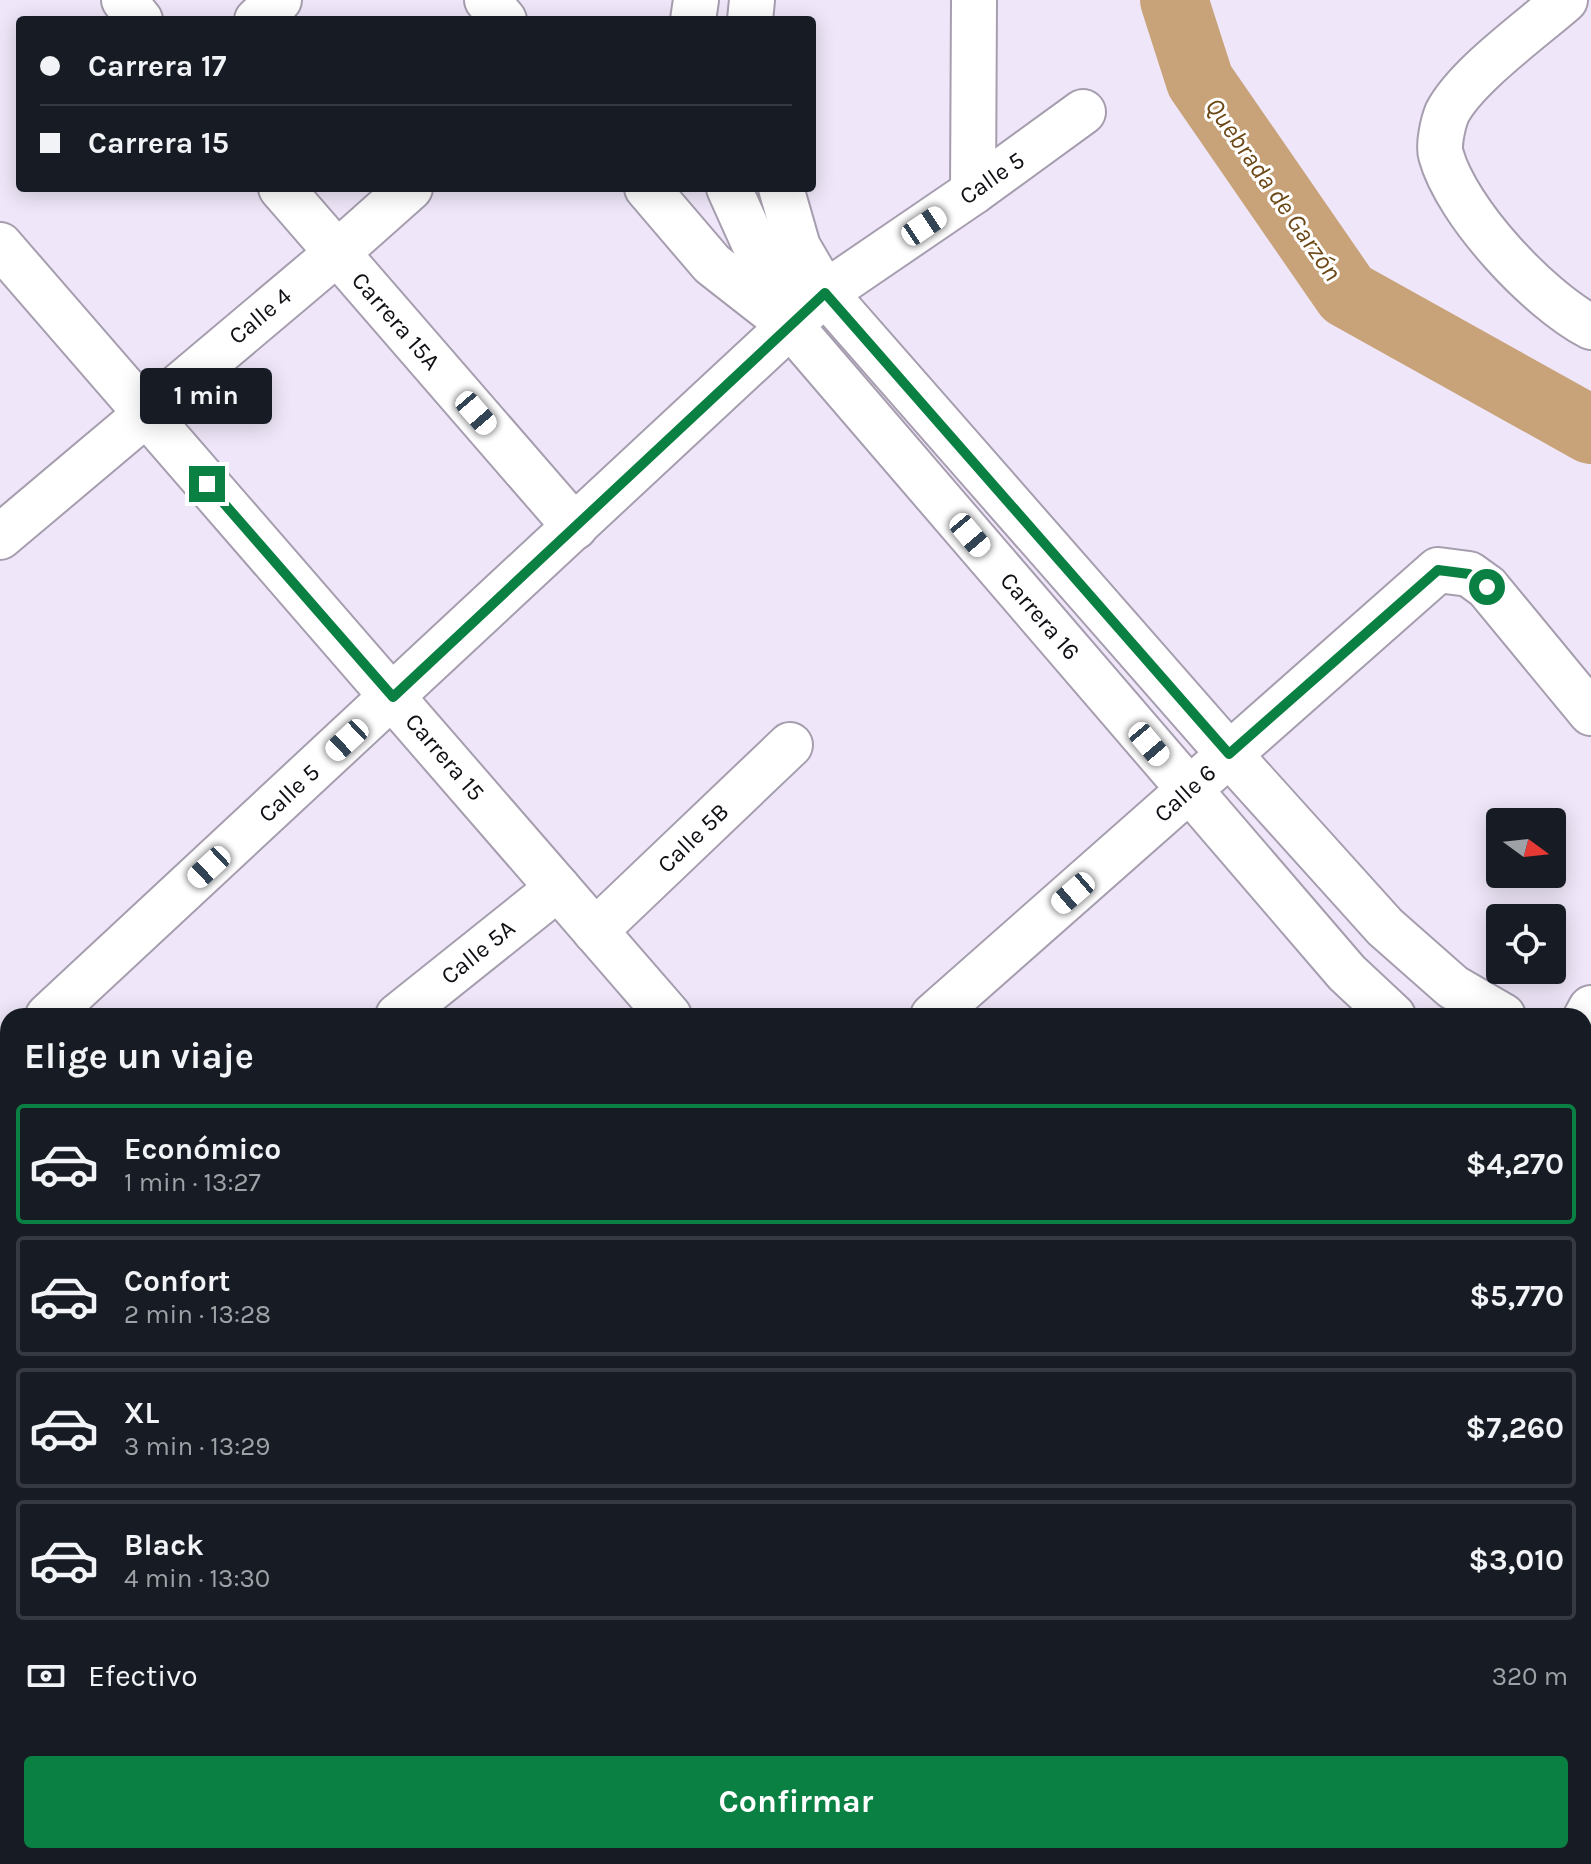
<!DOCTYPE html>
<html lang="es">
<head>
<meta charset="utf-8">
<style>
  body { margin:0; font-family:Karla,sans-serif; background:#242831; color:#f1f3f6; height:100vh; display:flex; flex-direction:column; font-size:30px; white-space:nowrap }
  * { box-sizing:border-box; margin:0 }
  p { font-size:26px; color:#9ea1a6 }
  .icon { flex:none; width:44px; height:44px; fill:none; stroke:currentColor; stroke-width:2; stroke-linecap:round; stroke-linejoin:round }
  .map { position:relative; flex:1; overflow:hidden }
  .side { position:absolute; left:0px; top:1008px; width:1592px; height:856px; display:flex; flex-direction:column; background:#171b24; border-radius:24px 24px 0 0; box-shadow:0 4px 20px #0003 }
  .side>* { flex:none }
  .hud { position:absolute; left:16px; top:16px; width:800px; height:176px; border-radius:8px; box-shadow:0 4px 20px #0003; display:grid; align-content:center; height:176px; padding:0 24px; background:#171b24 }
  .needle { width:52px; rotate:105deg }
  .fabs { position:absolute; left:1486px; top:808px; display:grid; gap:16px }
  .fabs a { display:grid; place-items:center; width:80px; height:80px; border-radius:8px; background:#171b24; box-shadow:0 4px 20px #0003; font-size:40px }
  .end { position:absolute; width:36px; height:36px; margin:-18px; border:10px solid #0b8043; background:#fff; box-shadow:0 0 0 4px #fff }
  .from { border-radius:50% }
  .bubble { position:absolute; height:56px; border-radius:8px; background:#171b24; box-shadow:0 4px 20px #0003; font-size:26px; font-weight:700; line-height:56px; text-align:center }
  .car { position:absolute; width:24px; height:48px; margin:-24px -12px; border-radius:10px; box-shadow:0 0 6px 2px #0007; background:linear-gradient(#fff 24%,#345 0 40%,#fff 0 76%,#345 0 86%,#fff 0) }
  .hud b { display:flex; align-items:center; gap:28px; height:76px; font-size:30px }
  .hud b+b { border-top:2px solid #363941 }
  .hud i { width:20px; height:20px; background:#f1f3f6 }
  ul { padding:0; list-style:none }
  li { display:flex; align-items:center; gap:24px; height:120px; margin:0 16px 12px; padding:0 8px; border:4px solid #363941; border-radius:8px }
  li div { flex:1 }
  li b { display:block; font-size:30px }
  li em { font-style:normal; font-weight:700 }
  li.on { border-color:#0b8043 }
  li>.icon { width:72px; height:72px; stroke-width:1.5 }
  h2 { padding:0 24px; font-size:36px; line-height:96px }
  .pay { display:flex; align-items:center; gap:20px; height:88px; padding:0 24px; font-size:30px }
  .pay p { margin-inline-start:auto }
  .cta { display:flex; gap:16px; margin-top:auto; padding:16px 24px }
  .cta a { flex:1; height:92px; border-radius:8px; background:#0b8043; color:#fff; font-size:32px; font-weight:700; line-height:92px; text-align:center }
  .map>svg:first-child { display:block }
</style>
</head>
<body>
<div class="map">
<svg width="1591" height="1864" viewBox="0 0 1591 1864">
  <rect width="100%" height="100%" fill="#efe7f9"/>
  <g fill="none" stroke-linecap="round" stroke-linejoin="round">
    <!-- river -->
    <polyline stroke="#c8a37a" stroke-width="68" points="1174,0 1200,81 1347,294 1591,430"/>
    <!-- minor casing -->
    <g stroke="#a69eaf" stroke-width="48">
      <g id="minor">
        <polyline points="124,0 140,20"/>
        <polyline points="487,0 504,20"/>
        <path d="M1565,0C1532,29 1466,76 1447,113C1443,123 1438,145 1441,155C1457,213 1539,300 1591,327"/>
        <polyline points="257,20 279,0"/>
        <polyline points="693,20 696,0"/>
        <polyline points="750,20 752,0"/>
        <polyline points="281,188 575,527"/>
        <polyline points="647,188 712,264 790,325 1347,973 1393,1016"/>
        <polyline points="729,188 787,317"/>
        <polyline points="781,188 798,247 825,293 1229,754 1385,927 1453,987 1503,1016"/>
        <polyline points="973,192 974,0"/>
        <polyline points="0,245 669,1016"/>
        <polyline points="0,537 337,253 410,188"/>
        <polyline points="595,931 790,745"/>
        <polyline points="48,1016 825,293 973,192 1083,112"/>
        <polyline points="398,1016 558,888"/>
        <polyline points="933,1016 1438,570 1469,574 1487,587 1591,713"/>
        <polyline points="1584,1054 1591,1055"/>
        <polyline points="0,1065 8,1080"/>
        <polyline points="1584,1288 1591,1285"/>
        <polyline points="1584,1724 1591,1732"/>
        <polyline points="0,1840 8,1833"/>
        <polyline points="408,1856 413,1864"/>
        <polyline points="1398,1856 1405,1864"/>
      </g>
    </g>
    <!-- major casing -->
    <g stroke="#a69eaf" stroke-width="48">
      <g id="major">
        <polyline points="1584,1021 1591,1008"/>
        <polyline points="752,1864 761,1856"/>
        <polyline points="844,1864 854,1856"/>
      </g>
    </g>
    <!-- minor -->
    <use href="#minor" stroke="#fff" stroke-width="44"/>
    <!-- major -->
    <use href="#major" stroke="#fff" stroke-width="44"/>
  </g>
  <g fill="none" stroke-linecap="round" stroke-linejoin="round">
    <!-- route -->
    <polyline stroke="#0b8043" stroke-width="10" points="207,484 393,697 825,293 1229,754 1438,570 1469,574 1487,587"/>
  </g>
  <g text-anchor="middle" stroke-width="6" stroke-linejoin="round" paint-order="stroke">
    <!-- street labels -->
    <g font-size="24" fill="#110e14" stroke="#fff">
      <text transform="translate(992 178) rotate(-35)" y="8">Calle 5</text>
      <text transform="translate(260 316) rotate(-40)" y="8">Calle 4</text>
      <text transform="translate(396 321) rotate(49)" y="8">Carrera 15A</text>
      <text transform="translate(1040 616) rotate(49)" y="8">Carrera 16</text>
      <text transform="translate(445 757) rotate(49)" y="8">Carrera 15</text>
      <text transform="translate(289 793) rotate(-43)" y="8">Calle 5</text>
      <text transform="translate(1185 793) rotate(-42)" y="8">Calle 6</text>
      <text transform="translate(693 838) rotate(-44)" y="8">Calle 5B</text>
      <text transform="translate(478 952) rotate(-39)" y="8">Calle 5A</text>
    </g>
    <!-- water labels -->
    <g font-size="26" font-style="italic" fill="#6d4817" stroke="#fff">
      <text transform="translate(1274 189) rotate(55)" y="9">Quebrada de Garzón</text>
    </g>
  </g>
</svg>
<div class="fabs">
<a><svg class="needle" viewBox="-14 -14 28 28"><path d="M0-13l5 13h-10z" fill="#e53935"/><path d="M0 13l5-13h-10z" fill="#9ea1a6"/></svg></a>
<a><svg class="icon" aria-label="locate" viewBox="0 0 24 24"><circle cx="12" cy="12" r="6"/><path d="M12 2v4M12 18v4M2 12h4M18 12h4"/></svg></a>
</div>
<i class="end from" style="left:1487px;top:587px"></i>
<i class="end" style="left:207px;top:484px"></i>
<div class="bubble" style="left:140px;top:368px;width:132px">1 min</div>
<i class="car" style="left:924px;top:226px;rotate:56deg"></i>
<i class="car" style="left:476px;top:413px;rotate:139deg"></i>
<i class="car" style="left:970px;top:535px;rotate:140deg"></i>
<i class="car" style="left:347px;top:740px;rotate:227deg"></i>
<i class="car" style="left:1149px;top:744px;rotate:140deg"></i>
<i class="car" style="left:209px;top:867px;rotate:227deg"></i>
<i class="car" style="left:1073px;top:893px;rotate:229deg"></i>
<div class="hud">
<b><i class="from"></i>Carrera 17</b>
<b><i></i>Carrera 15</b>
</div>
<section class="side">
<h2>Elige un viaje</h2>
<ul>
<li class="on"><svg class="icon" aria-label="car" viewBox="0 0 24 24"><path d="M5 17H2v-5l4-1 3-4h7l3 4 3 1v5h-3M9 17h6M6 11h13"/><circle cx="7" cy="17" r="2"/><circle cx="17" cy="17" r="2"/></svg><div><b>Económico</b><p>1 min · 13:27</p></div><em>$4,270</em></li>
<li><svg class="icon" aria-label="car" viewBox="0 0 24 24"><path d="M5 17H2v-5l4-1 3-4h7l3 4 3 1v5h-3M9 17h6M6 11h13"/><circle cx="7" cy="17" r="2"/><circle cx="17" cy="17" r="2"/></svg><div><b>Confort</b><p>2 min · 13:28</p></div><em>$5,770</em></li>
<li><svg class="icon" aria-label="car" viewBox="0 0 24 24"><path d="M5 17H2v-5l4-1 3-4h7l3 4 3 1v5h-3M9 17h6M6 11h13"/><circle cx="7" cy="17" r="2"/><circle cx="17" cy="17" r="2"/></svg><div><b>XL</b><p>3 min · 13:29</p></div><em>$7,260</em></li>
<li><svg class="icon" aria-label="car" viewBox="0 0 24 24"><path d="M5 17H2v-5l4-1 3-4h7l3 4 3 1v5h-3M9 17h6M6 11h13"/><circle cx="7" cy="17" r="2"/><circle cx="17" cy="17" r="2"/></svg><div><b>Black</b><p>4 min · 13:30</p></div><em>$3,010</em></li>
</ul>
<div class="pay"><svg class="icon" aria-label="cash" viewBox="0 0 24 24"><path d="M3 7h18v10H3z"/><circle cx="12" cy="12" r="2"/></svg>Efectivo<p>320 m</p></div>
<div class="cta"><a>Confirmar</a></div>
</section>
</div>
</body>
</html>
